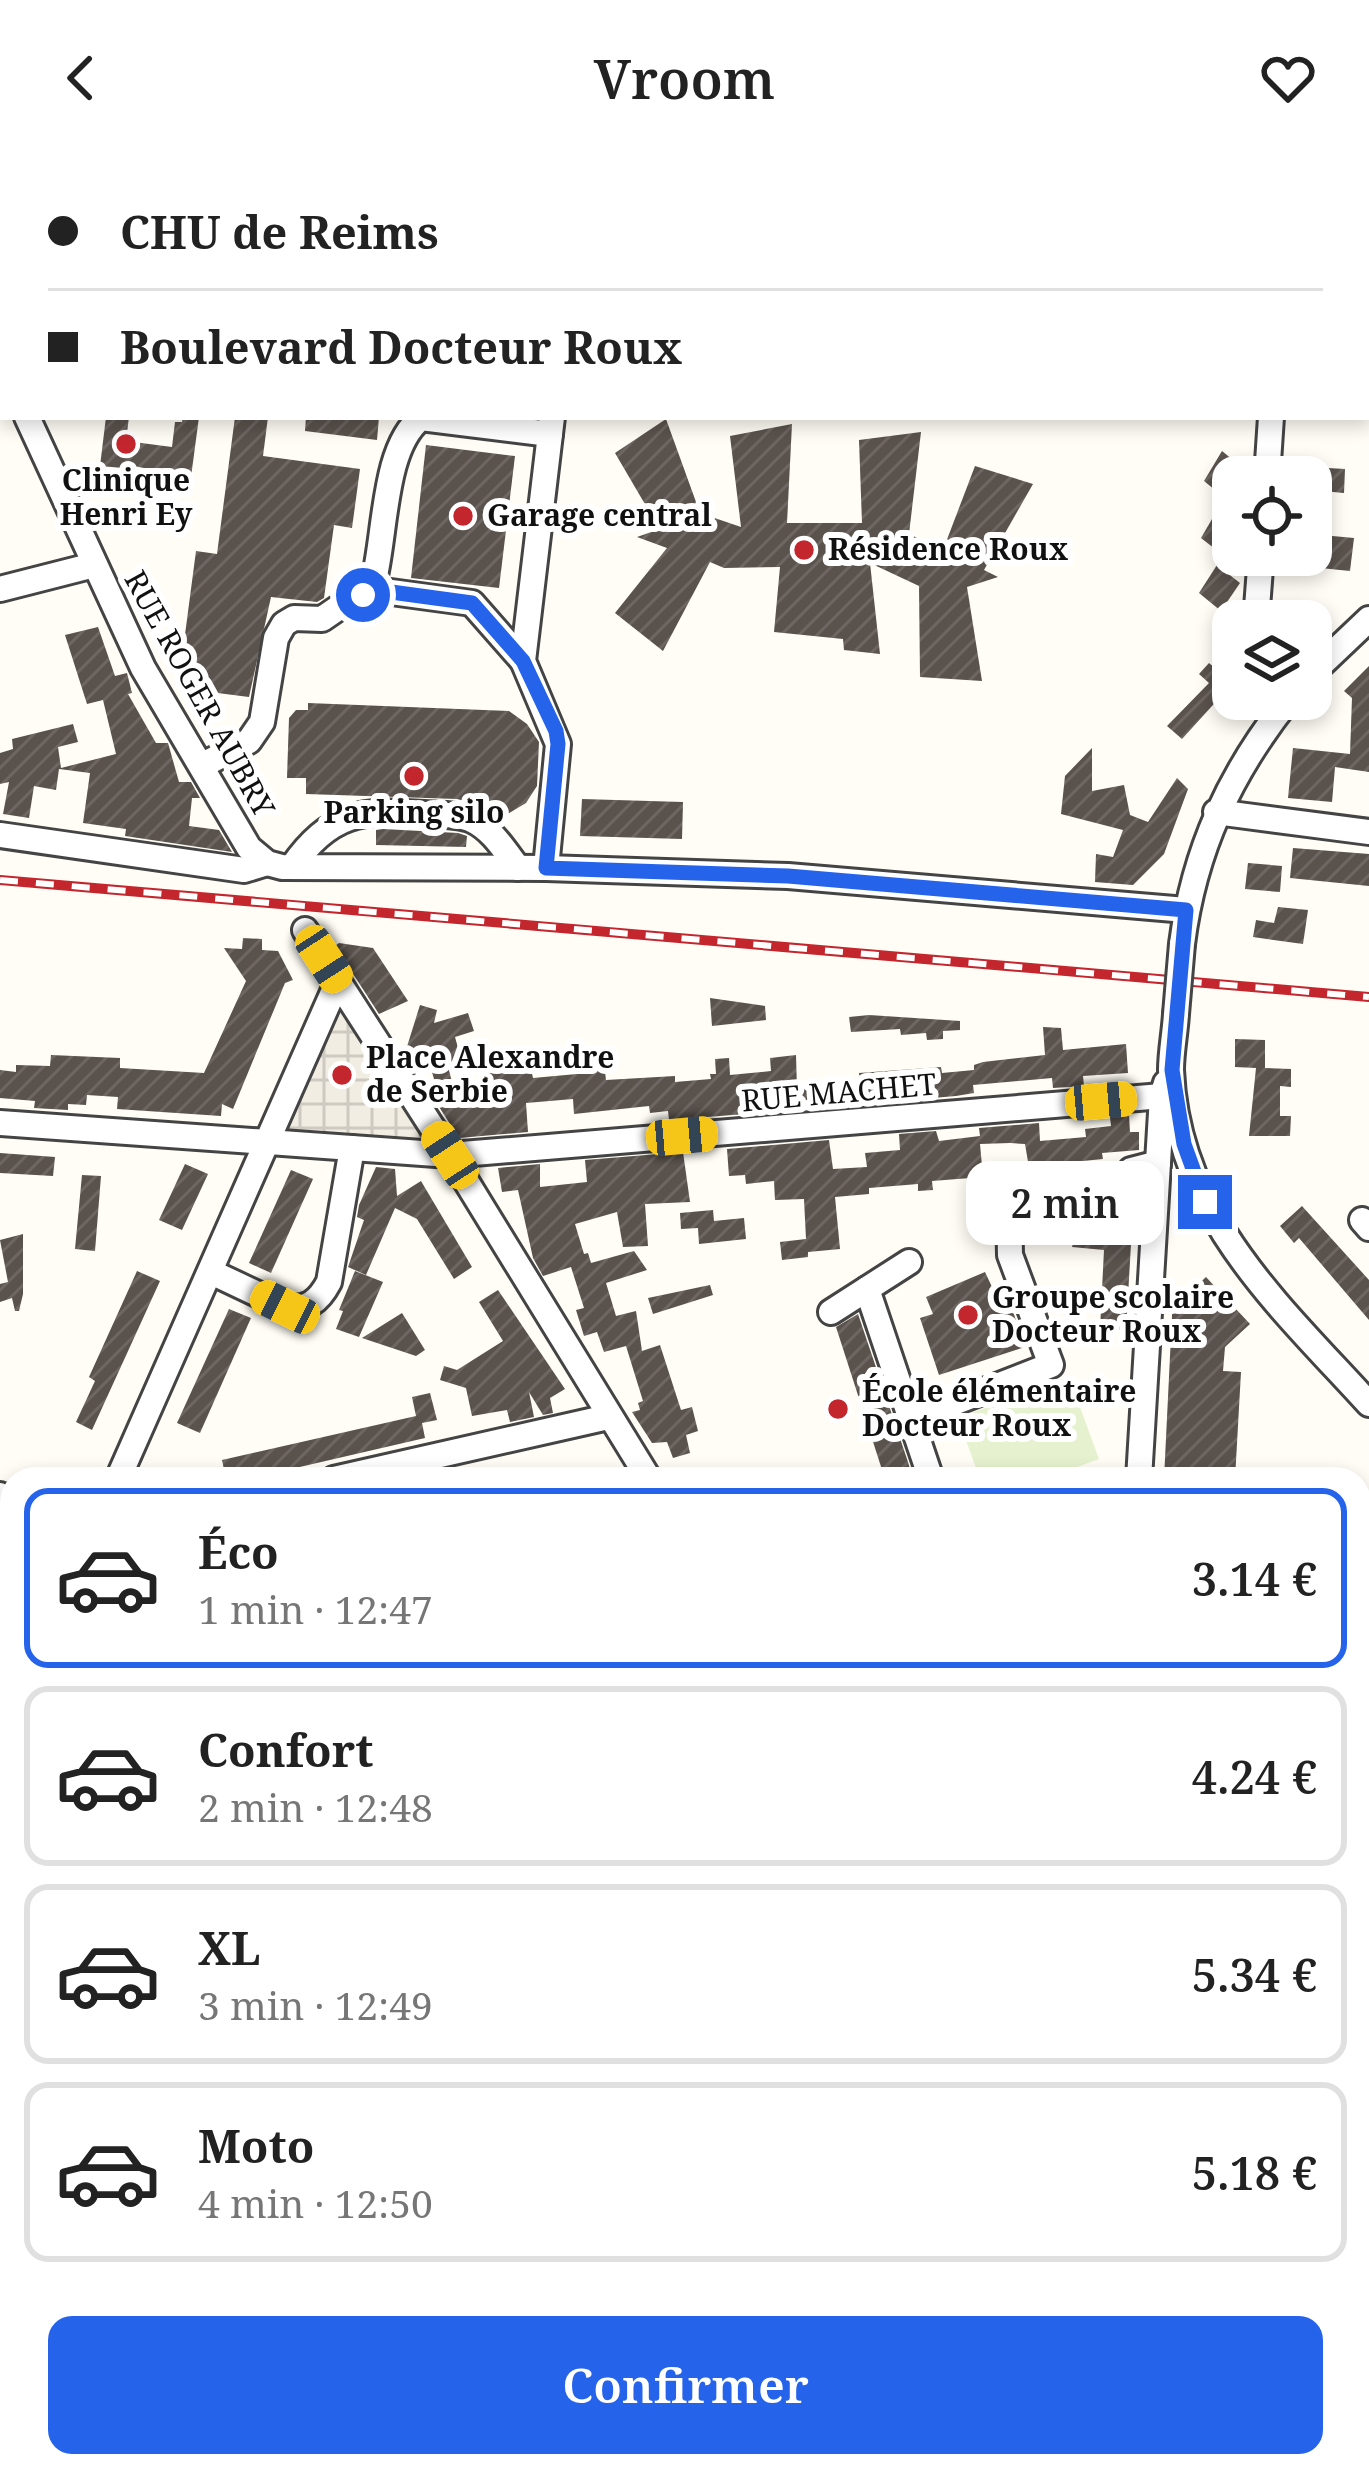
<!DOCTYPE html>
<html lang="fr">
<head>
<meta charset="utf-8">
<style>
  body { margin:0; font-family:"Noto Serif",serif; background:#f6f6f6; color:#222; height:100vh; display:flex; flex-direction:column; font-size:45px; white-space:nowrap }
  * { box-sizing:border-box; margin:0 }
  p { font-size:39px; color:#767676 }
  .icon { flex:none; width:66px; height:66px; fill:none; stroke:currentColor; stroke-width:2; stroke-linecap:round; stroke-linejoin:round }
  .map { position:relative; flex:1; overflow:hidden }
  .panel { position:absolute; left:0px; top:1311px; width:1371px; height:1011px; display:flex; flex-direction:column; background:#fff; border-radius:36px 36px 0 0; box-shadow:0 6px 18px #0003 }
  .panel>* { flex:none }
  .top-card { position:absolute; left:0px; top:0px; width:1371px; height:264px; box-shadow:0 6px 18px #0003; display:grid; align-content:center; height:264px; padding:0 48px; background:#fff }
  .buttons { position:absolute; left:1212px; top:300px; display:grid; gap:24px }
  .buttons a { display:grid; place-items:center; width:120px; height:120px; border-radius:24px; background:#fff; box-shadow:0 6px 18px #0003; font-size:60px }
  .end { position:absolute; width:54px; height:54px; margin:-27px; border:15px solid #2563eb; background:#fff; box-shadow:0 0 0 6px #fff }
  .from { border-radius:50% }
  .bubble { position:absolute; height:84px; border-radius:24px; background:#fff; box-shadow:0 6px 18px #0003; font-size:39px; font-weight:600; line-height:84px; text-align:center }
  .car { position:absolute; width:36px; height:72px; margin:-36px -18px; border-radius:15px; box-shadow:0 0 9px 3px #0007; background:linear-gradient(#f5c518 24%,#345 0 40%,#f5c518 0 76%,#345 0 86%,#f5c518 0) }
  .top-card b { display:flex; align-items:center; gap:42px; height:114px; font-size:45px }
  .top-card b+b { border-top:3px solid #e0e0e0 }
  .top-card i { width:30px; height:30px; background:#222 }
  ul { padding:21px 0 0; list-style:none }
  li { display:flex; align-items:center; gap:36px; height:180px; margin:0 24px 18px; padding:0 24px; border:6px solid #e0e0e0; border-radius:24px }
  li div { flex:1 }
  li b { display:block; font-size:45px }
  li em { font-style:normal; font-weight:600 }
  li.selected { border-color:#2563eb }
  li>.icon { width:108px; height:108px; stroke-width:1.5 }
  .primary-button { display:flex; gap:24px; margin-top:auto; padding:24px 48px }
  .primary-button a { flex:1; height:138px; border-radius:24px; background:#2563eb; color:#fff; font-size:48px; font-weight:600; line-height:138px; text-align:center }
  header { display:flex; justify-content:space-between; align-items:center; height:156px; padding:0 48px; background:#fff; font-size:54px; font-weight:600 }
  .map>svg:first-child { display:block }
</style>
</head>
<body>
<header><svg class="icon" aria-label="back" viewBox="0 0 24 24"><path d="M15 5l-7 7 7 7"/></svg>Vroom<svg class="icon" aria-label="heart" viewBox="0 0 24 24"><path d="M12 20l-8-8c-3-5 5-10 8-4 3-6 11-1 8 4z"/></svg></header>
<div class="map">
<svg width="1369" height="2320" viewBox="0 0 1369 2320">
  <defs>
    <pattern id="green-dots" width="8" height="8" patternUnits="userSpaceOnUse" patternTransform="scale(3)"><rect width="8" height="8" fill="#d5ebbd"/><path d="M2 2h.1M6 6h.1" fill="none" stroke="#b6c8a1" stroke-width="1.8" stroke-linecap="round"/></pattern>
    <pattern id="plaza-grid" width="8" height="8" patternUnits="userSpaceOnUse" patternTransform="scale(3)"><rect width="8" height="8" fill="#f1ede2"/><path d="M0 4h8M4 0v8" fill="none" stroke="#cecac1"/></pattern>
    <pattern id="building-hatch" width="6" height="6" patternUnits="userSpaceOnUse" patternTransform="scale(3)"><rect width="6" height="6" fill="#5a524d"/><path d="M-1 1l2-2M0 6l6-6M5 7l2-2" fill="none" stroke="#6d6662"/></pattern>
  </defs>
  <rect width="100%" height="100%" fill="#fffdf5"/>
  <!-- green -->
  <polygon fill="url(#green-dots)" points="1359,1750 1369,1761 1369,2011 1359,2012"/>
  <!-- pitch -->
  <polygon fill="#e6f2cf" points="1069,1221 1099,1303 1044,1323 980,1323 958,1262"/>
  <!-- plaza -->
  <polygon fill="url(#plaza-grid)" points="338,825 450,999 269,986"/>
  <!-- building -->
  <g fill="url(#building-hatch)">
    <polygon points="106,261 129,261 126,285 172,291 175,266 182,266 183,261 199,261 191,321 123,308 123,312 100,310"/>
    <polygon points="235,261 268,261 263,300 360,313 352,372 334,369 324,442 317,446 271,441 249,541 194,534 198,512 181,509 196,395 217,398"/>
    <polygon points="306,261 379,261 377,284 305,275"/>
    <polygon points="666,263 700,357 741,371 730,280 792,268 787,367 862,367 859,284 921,276 909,378 943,394 975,310 1033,328 984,414 998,421 967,431 982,525 920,521 919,430 870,407 880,498 844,494 843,483 774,476 780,411 724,412 710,406 663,495 615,457 667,392 637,381 657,374 656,367 615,297"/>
    <polygon points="426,289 515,300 499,432 411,422"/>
    <polygon points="1222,295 1244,313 1233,321 1233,333 1226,343 1204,325"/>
    <polygon points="1311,311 1345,313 1344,337 1311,334"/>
    <polygon points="1219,351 1233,362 1233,387 1224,400 1201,382"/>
    <polygon points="1311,378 1354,382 1350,415 1311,411"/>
    <polygon points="1217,409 1240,427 1221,455 1199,437"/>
    <polygon points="98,471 115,520 127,517 132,537 128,538 156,587 168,587 179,626 191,626 200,642 192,642 189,670 219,674 232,696 125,680 126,673 83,667 90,617 59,613 56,634 34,630 29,662 3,658 9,626 0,628 0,597 13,593 12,583 73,568 78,586 58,591 61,612 116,598 103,544 87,548 65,479"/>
    <polygon points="1209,507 1233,527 1182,583 1167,570 1209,527 1199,518"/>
    <polygon points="1369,510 1369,616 1335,611 1332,646 1288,642 1293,592 1350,598 1352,542 1344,535"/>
    <polygon points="308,547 509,555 527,568 539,586 537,630 526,647 499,663 480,649 457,643 306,638 306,622 287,622 289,562 296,554 308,554"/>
    <polygon points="1092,592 1092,635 1124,629 1130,659 1148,666 1177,622 1188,633 1164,698 1133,729 1095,726 1096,698 1113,701 1123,674 1061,658 1065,620"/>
    <polygon points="582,643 683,646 682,683 580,680"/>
    <polygon points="383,673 458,677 467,680 466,691 376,689 376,674"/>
    <polygon points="1293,692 1369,698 1369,730 1290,722"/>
    <polygon points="1248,707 1282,710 1280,736 1245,733"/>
    <polygon points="1278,751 1308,754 1303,788 1253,781 1256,764 1274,767"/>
    <polygon points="243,782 262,783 262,794 278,795 293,824 285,827 233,953 222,948 221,960 117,953 118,941 87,939 86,949 68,948 68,954 34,952 35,945 0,942 0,914 16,916 16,909 50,910 51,899 120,902 120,912 204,917 246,825 224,792 242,793"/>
    <polygon points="339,787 373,792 408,845 379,858 335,790"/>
    <polygon points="710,842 765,850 766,864 712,870"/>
    <polygon points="420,849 437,854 434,867 468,857 474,875 455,881 463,910 449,914 457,948 488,940 481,905 526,892 533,922 588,917 587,900 603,899 606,924 675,920 675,926 711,923 710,918 716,918 715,903 729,902 730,919 771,915 770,902 796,899 797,934 826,931 832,951 669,964 668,955 650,957 649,950 574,958 573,943 526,947 528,976 459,982 434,943 440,942 430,910 421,903 418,893 405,897"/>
    <polygon points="869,859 960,865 960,874 943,875 943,883 927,884 926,877 901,879 900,873 851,876 849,861"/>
    <polygon points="1043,871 1061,872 1063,894 1126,888 1128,917 1083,920 1084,930 1053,932 1052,922 973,929 974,937 956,940 862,948 859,917 941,911 942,917 974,914 974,909 983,906 1045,899"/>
    <polygon points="1235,883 1265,884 1265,912 1291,913 1291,931 1280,930 1280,960 1291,960 1290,980 1249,980 1256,912 1235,911"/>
    <polygon points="1129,959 1130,976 1139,976 1139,994 1102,997 1103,1003 1052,1008 1053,1029 1033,1035 1025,988 1010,987 980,988 983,1021 932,1025 933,1034 918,1035 918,1028 869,1032 869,1038 835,1041 840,1093 808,1096 808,1101 782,1104 780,1086 806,1083 804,1043 775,1044 774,1025 746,1028 745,1019 729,1020 727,993 829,984 833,1013 867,1011 865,997 900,994 899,978 936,975 939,985 980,980 979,972 1039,967 1040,985 1086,981 1085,973 1111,970 1110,961"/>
    <polygon points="683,996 690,1046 645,1048 648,1090 623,1091 617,1056 575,1068 584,1098 588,1097 591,1107 634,1095 647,1114 606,1127 616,1160 636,1155 642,1195 660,1189 681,1254 692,1251 698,1275 686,1279 690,1297 673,1302 667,1286 652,1287 632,1256 640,1254 638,1247 643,1245 626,1190 604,1196 597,1176 584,1180 576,1154 584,1152 571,1111 543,1120 533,1102 518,1034 502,1036 498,1012 540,1008 540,1031 587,1026 585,1004"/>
    <polygon points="0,997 55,1001 53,1020 0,1017"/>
    <polygon points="185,1008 208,1018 182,1074 159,1064"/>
    <polygon points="376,1011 395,1013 397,1040 421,1025 472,1111 454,1123 417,1063 395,1052 366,1119 348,1111 364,1064 357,1061 359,1049"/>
    <polygon points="291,1014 313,1023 271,1117 249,1107"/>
    <polygon points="82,1019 101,1020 95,1095 75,1093"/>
    <polygon points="1107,1035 1134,1037 1126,1174 1100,1173 1104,1094 1072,1091 1079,1065 1106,1066"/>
    <polygon points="1302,1050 1369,1124 1369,1164 1299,1082 1294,1087 1280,1070"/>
    <polygon points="713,1054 714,1065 744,1062 746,1083 699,1088 698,1072 681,1073 680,1057"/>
    <polygon points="23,1078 23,1138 19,1155 15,1155 12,1142 0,1146 0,1128 8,1126 0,1084"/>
    <polygon points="137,1115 160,1125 92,1274 76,1266 95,1225 89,1221"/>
    <polygon points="355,1115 383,1126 359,1181 336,1173 343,1155 339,1154"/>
    <polygon points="985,1116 993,1133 1006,1135 1025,1191 939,1219 920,1162 933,1158 926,1141"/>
    <polygon points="1206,1121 1250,1168 1225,1191 1223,1215 1241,1216 1235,1323 1164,1323 1173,1139 1186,1140"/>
    <polygon points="710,1129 713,1139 653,1158 648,1142"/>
    <polygon points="498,1134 565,1233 550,1242 553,1257 543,1259 529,1236 534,1261 510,1266 507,1254 472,1260 466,1232 440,1224 444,1210 457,1214 503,1185 479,1146"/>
    <polygon points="229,1153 251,1162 200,1277 177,1267"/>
    <polygon points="402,1157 425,1194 416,1200 362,1182"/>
    <polygon points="858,1158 908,1306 913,1323 885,1323 836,1171"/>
    <polygon points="430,1237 437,1264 422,1267 425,1282 265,1319 266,1323 226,1323 222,1304 416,1260 412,1241"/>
  </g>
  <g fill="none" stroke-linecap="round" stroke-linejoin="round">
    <!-- minor casing -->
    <g stroke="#444" stroke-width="30">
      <g id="minor">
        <polyline points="260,0 273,3"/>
        <polyline points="1140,0 1145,3"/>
        <polyline points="579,3 580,0"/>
        <polyline points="625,3 626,0"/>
        <polyline points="1119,3 1121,0"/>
        <polyline points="1368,26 1369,26"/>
        <polyline points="1368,83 1369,83"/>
        <polyline points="1368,127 1369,128"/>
        <polyline points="0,141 3,139"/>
        <polyline points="0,203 3,209"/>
        <polyline points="27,261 143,512 249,692 267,707 282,711 546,712 788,720 1186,754"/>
        <polyline points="1267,321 1271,261"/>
        <polyline points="0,433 94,409"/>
        <polyline points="369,433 472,447 523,505"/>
        <polyline points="1256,465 1261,399"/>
        <polyline points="1311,518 1369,463"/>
        <path d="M203,609L249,585L262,566L276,482L284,468L294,462L322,463L373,428C386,382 382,292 421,262L550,278"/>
        <polyline points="1216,656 1369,676"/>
        <polyline points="0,679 244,714 267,707"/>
        <path d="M292,711C329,657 362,653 424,658C438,659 459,658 472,664C492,673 505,695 518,712"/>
        <polyline points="546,712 558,588 523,505 552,261"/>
        <polyline points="305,774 450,999 649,1323"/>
        <path d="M1182,788C1194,694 1230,617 1289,543"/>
        <path d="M1176,858C1175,876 1171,896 1171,914C1177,1059 1278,1148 1369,1248"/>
        <polyline points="0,967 450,999 1162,940"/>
        <polyline points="1131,1014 1158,1007"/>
        <polyline points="1362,1064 1369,1072"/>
        <path d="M211,1116L285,1151C307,1155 319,1145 329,1126L352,992"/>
        <polyline points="867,1133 931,1323"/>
        <polyline points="831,1156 909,1106"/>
        <polyline points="912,1263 1051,1209 1010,1099 1009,1049"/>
        <polyline points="118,1323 338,825"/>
        <polyline points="334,1323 608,1261"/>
        <polyline points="1139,1323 1162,940 1166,927"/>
        <polyline points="0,1339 12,1346"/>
        <polyline points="1359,1431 1369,1422"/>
        <polyline points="10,1452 12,1453"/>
        <polyline points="1359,1467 1369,1478"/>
        <polyline points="0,1483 12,1489"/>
        <polyline points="0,1552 12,1554"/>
        <polyline points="0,1649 12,1579"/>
        <polyline points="1359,1722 1369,1732"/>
        <polyline points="0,1852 12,1851"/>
        <polyline points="0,2010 12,2009"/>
        <polyline points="1359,2047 1369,2046"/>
        <polyline points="236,2310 239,2320"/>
        <polyline points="751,2310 752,2320"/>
        <polyline points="110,2320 143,2310"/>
        <polyline points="626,2320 626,2310"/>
        <polyline points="1059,2320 1060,2310"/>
        <polyline points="1222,2320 1247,2317"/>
        <polyline points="1351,2320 1369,2308"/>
      </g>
    </g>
    <!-- minor -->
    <use href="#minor" stroke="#fff" stroke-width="24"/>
    <!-- rail casing -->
    <g stroke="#c4262e" stroke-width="10">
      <polyline id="rail" points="0,724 1369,841"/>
    </g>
    <!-- rail -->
    <use href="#rail" stroke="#fff" stroke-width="6" stroke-dasharray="18" stroke-linecap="butt"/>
    <!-- minor-bridge casing -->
    <g stroke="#444" stroke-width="30" stroke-linecap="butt">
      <polyline id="minor-bridge" points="1176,858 1182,788"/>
    </g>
    <!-- minor-bridge -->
    <use href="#minor-bridge" stroke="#fff" stroke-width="24"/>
  </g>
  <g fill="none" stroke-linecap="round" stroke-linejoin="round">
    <!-- route -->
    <polyline stroke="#2563eb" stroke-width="15" points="363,439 369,433 472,447 523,505 556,575 558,588 546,712 788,720 1186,754 1172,914 1184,988 1205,1046"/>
  </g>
  <!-- markers -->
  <g fill="#c4262e" stroke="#fff" stroke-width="4.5">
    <circle cx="126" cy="288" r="12"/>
    <circle cx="463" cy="360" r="12"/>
    <circle cx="804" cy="394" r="12"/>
    <circle cx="414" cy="620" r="12"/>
    <circle cx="342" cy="919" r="12"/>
    <circle cx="968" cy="1159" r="12"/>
    <circle cx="838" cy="1253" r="12"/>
  </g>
  <g text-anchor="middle" stroke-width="12" stroke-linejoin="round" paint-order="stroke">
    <!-- poi labels -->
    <g font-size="30" font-weight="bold" fill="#111" stroke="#fff" text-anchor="start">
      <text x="126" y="335" text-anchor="middle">Clinique<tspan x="126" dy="34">Henri Ey</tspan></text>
      <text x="487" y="370">Garage central</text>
      <text x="828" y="404">Résidence Roux</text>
      <text x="414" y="667" text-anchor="middle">Parking silo</text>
      <text x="366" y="912">Place Alexandre<tspan x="366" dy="34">de Serbie</tspan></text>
      <text x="992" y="1152">Groupe scolaire<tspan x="992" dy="34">Docteur Roux</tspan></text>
      <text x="862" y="1246">École élémentaire<tspan x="862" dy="34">Docteur Roux</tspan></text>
    </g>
    <!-- street labels -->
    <g font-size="30" fill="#111" stroke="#fff">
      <text transform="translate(199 538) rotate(61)" y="10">RUE ROGER AUBRY</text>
      <text transform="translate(839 937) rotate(-5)" y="10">RUE MACHET</text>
    </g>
  </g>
</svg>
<div class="buttons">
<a><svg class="icon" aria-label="locate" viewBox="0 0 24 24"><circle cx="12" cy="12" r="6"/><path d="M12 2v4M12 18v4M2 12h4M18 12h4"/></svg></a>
<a><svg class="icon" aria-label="layers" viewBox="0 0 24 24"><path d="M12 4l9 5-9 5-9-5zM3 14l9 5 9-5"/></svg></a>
</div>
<i class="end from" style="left:363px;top:439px"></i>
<i class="end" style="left:1205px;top:1046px"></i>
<div class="bubble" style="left:966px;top:1005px;width:198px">2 min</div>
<i class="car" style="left:324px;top:803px;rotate:147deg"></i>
<i class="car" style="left:1101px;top:945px;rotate:85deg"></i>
<i class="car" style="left:682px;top:980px;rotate:85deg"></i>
<i class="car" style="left:450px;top:999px;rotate:327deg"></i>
<i class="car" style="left:285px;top:1151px;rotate:296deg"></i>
<div class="top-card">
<b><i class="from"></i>CHU de Reims</b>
<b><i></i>Boulevard Docteur Roux</b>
</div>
<section class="panel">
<ul>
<li class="selected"><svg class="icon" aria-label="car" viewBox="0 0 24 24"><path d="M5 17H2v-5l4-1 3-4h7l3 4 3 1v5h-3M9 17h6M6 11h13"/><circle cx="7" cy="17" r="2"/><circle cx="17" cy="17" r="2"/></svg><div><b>Éco</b><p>1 min · 12:47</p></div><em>3.14 €</em></li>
<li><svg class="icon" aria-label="car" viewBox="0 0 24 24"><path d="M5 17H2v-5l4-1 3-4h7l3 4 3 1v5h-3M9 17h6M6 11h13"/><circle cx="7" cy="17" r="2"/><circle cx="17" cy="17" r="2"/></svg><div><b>Confort</b><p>2 min · 12:48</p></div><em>4.24 €</em></li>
<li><svg class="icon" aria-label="car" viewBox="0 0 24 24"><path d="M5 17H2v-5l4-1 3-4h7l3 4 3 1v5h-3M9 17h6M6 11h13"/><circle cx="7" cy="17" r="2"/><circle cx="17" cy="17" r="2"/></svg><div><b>XL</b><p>3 min · 12:49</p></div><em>5.34 €</em></li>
<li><svg class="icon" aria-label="car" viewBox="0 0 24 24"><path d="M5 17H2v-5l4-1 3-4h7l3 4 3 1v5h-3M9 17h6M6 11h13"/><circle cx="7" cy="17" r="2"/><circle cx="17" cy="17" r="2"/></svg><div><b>Moto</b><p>4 min · 12:50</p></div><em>5.18 €</em></li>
</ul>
<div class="primary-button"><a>Confirmer</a></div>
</section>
</div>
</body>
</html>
